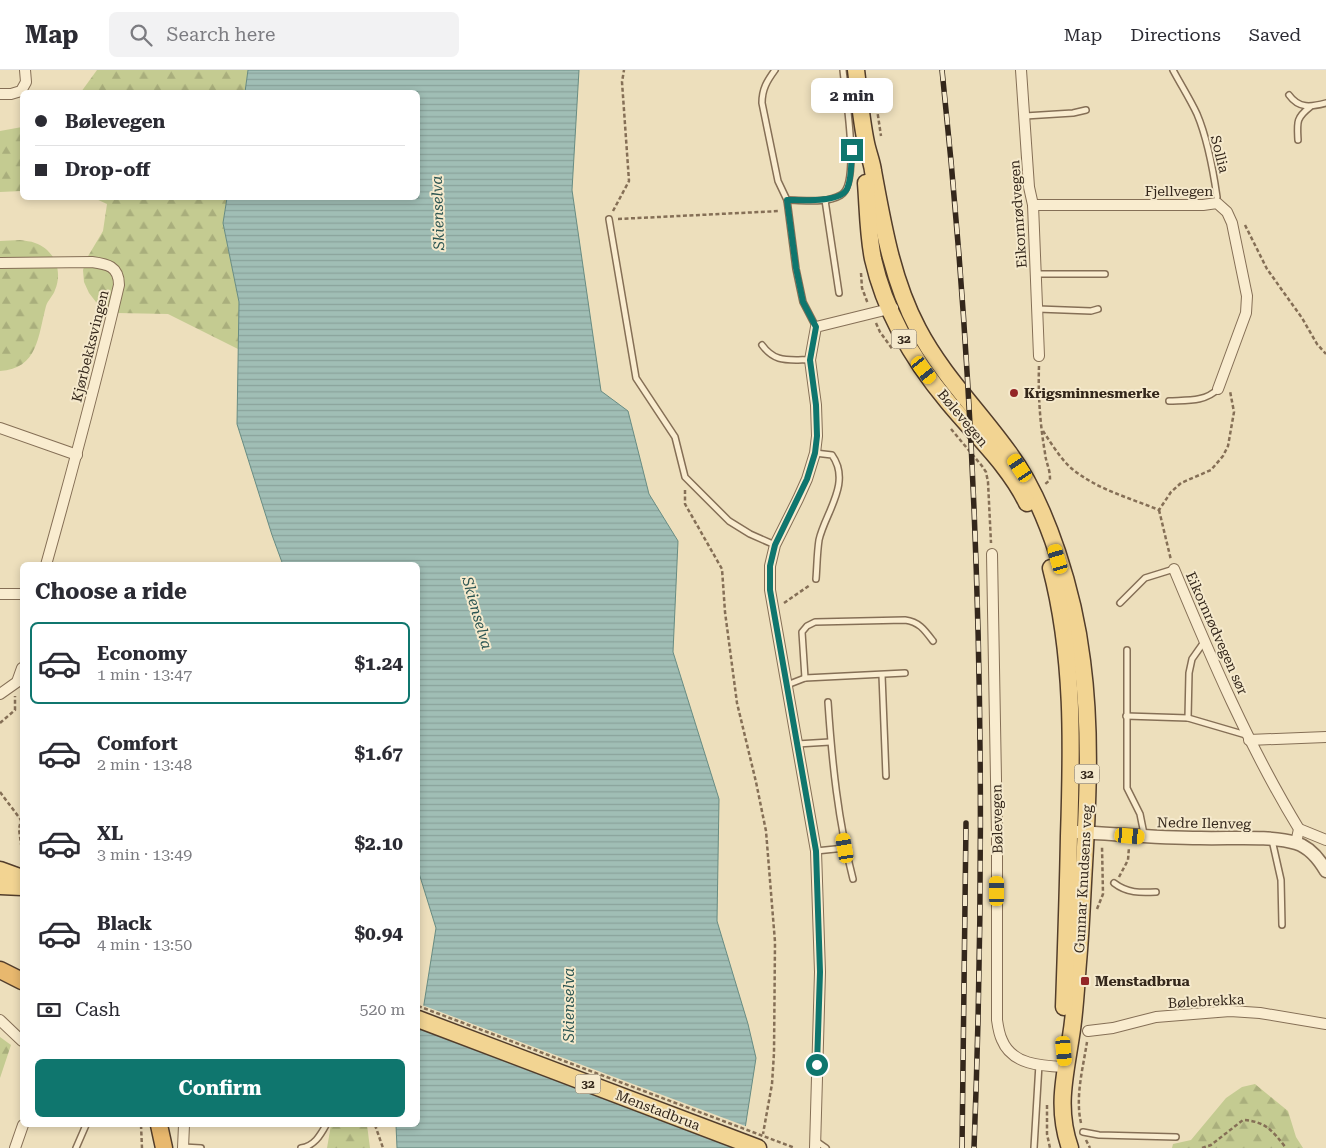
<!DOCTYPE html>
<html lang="en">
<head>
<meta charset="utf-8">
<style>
  body { margin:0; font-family:"Roboto Serif",serif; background:#f2f2f3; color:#2b2b33; height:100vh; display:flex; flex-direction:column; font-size:19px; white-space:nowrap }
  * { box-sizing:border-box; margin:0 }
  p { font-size:16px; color:#7c7c81 }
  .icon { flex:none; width:28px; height:28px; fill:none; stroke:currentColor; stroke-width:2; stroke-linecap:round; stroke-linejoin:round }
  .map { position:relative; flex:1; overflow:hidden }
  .sheet { position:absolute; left:20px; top:492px; width:400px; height:565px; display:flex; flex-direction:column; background:#fff; border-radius:8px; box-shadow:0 2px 8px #0003 }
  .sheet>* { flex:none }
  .hud { position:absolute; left:20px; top:20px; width:400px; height:110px; border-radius:8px; box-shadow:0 2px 8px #0003; display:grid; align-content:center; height:110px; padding:0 15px; background:#fff }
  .end { position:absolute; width:22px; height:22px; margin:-11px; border:6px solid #0f766e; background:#fff; box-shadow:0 0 0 2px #fff }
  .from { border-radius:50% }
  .bubble { position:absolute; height:35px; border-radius:8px; background:#fff; box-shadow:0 2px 8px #0003; font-size:16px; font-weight:700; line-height:35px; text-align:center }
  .car { position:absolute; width:15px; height:30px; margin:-15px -8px; border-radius:6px; box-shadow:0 0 4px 1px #0007; background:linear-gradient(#f5c518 24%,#345 0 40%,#f5c518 0 76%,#345 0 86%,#f5c518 0) }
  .hud b { display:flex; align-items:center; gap:18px; height:48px; font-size:19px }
  .hud b+b { border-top:1px solid #e1e1e2 }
  .hud i { width:12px; height:12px; background:#2b2b33 }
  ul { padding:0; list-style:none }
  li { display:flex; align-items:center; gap:15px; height:82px; margin:0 10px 8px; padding:0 5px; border:2px solid transparent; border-radius:8px }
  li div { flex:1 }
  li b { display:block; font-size:19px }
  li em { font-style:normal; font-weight:700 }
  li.selected { border-color:#0f766e }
  li>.icon { width:45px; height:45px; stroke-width:1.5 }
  h2 { padding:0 15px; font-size:22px; line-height:60px }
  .pay { display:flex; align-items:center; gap:12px; height:55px; padding:0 15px; font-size:19px }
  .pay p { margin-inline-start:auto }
  .primary-button { display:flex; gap:10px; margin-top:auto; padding:10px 15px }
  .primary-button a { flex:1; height:58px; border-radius:8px; background:#0f766e; color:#fff; font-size:20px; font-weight:700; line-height:58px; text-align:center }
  header { display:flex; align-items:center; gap:30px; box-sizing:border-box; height:70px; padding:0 25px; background:#fff; border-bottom:1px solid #e1e1e2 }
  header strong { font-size:24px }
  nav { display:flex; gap:28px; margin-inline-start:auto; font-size:18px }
  .search { width:350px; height:45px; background:#f2f2f3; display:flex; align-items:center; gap:12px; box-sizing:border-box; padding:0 18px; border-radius:8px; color:#7c7c81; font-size:19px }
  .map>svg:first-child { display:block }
</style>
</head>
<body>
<header>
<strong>Map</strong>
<div class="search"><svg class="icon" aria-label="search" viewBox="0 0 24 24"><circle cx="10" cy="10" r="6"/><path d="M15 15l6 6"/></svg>Search here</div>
<nav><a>Map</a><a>Directions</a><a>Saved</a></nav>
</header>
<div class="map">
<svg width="1326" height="1078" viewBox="0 0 1326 1078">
  <defs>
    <pattern id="forest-firs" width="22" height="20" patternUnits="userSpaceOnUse" patternTransform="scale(1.25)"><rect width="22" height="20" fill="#c4cb91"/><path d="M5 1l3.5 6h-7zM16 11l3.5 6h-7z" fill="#a9ae7c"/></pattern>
    <pattern id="water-rules" width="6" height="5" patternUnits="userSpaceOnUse" patternTransform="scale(1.25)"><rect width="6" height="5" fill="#a0beb5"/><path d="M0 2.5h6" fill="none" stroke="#8aa39b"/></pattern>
  </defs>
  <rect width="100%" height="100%" fill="#eddfbc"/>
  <!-- forest -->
  <g fill="url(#forest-firs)">
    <polygon points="97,0 248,0 245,22 81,22"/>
    <polygon points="22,57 22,121 0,122 0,61"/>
    <polygon points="94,128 227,128 223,153 239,232 238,279 168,244 117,243 105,239 96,232 89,223 84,212 83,200 87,188 103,161 107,134"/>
    <path d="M20,170C25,171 31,171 35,173C55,180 63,201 55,220C53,226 48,230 46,236C38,266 38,299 0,301V171Z"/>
    <polygon points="0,967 11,975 0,1008"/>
    <polygon points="1255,1014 1288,1041 1296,1067 1303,1078 1172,1078 1173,1074 1191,1070 1226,1028 1242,1017"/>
    <polygon points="331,1055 367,1055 370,1078 327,1078"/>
  </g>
  <!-- water -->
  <polygon fill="url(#water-rules)" stroke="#688c83" points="248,0 579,0 572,120 601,321 628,341 649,424 678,471 673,582 719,729 717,851 748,954 756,988 742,1078 397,1078 396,1055 418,1055 418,972 436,858 418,800 418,495 283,495 272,465 237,354 239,232 223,153 227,128 418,128 418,22 245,22"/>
  <!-- pier -->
  <polygon fill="#eddfbc" points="422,935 748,1057 744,1078 736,1078 418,958"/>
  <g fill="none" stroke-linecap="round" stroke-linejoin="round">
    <!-- service casing -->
    <g stroke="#856f56" stroke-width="8">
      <g id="service">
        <path d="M775,0C767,11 762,19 762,33L778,111L787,130L796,199L803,232L816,257"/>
        <path d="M1173,0C1181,15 1190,29 1197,44C1208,70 1213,99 1217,127"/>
        <path d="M1289,25C1299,39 1311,37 1326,33"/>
        <polyline points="1025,46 1073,43 1086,40"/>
        <path d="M1298,70C1297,52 1296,48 1310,37"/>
        <path d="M787,130C803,130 826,134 841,125C861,114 845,22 843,0"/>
        <polyline points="825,130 839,223"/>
        <polyline points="609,149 636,308 675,367 685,407 729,451 750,464 775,475"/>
        <polyline points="1036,204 1105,204"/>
        <polyline points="1038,239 1091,241 1098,239"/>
        <path d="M762,275C776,294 789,289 810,290"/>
        <path d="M1169,331C1187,330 1205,332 1218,319"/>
        <path d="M815,383L832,385C852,413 825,443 819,470C817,483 817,497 816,509"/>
        <polyline points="1120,533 1145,508 1174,499"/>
        <polyline points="1127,580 1127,718 1140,744 1144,764"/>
        <polyline points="882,605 886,706"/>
        <path d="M805,608L802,562L807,556L815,552L905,550C919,552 924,559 933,571"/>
        <polyline points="787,615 805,608 905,603"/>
        <path d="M828,632C832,692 838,751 853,809"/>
        <polyline points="1126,646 1188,648 1246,665"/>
        <polyline points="1188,648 1189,603 1192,589 1204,572"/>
        <polyline points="797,674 830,672"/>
        <polyline points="1272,770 1281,810 1282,855"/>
        <polyline points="816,781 845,778"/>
        <path d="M1114,813C1127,823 1140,823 1156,822"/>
        <polyline points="1083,1062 1099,1065 1176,1067"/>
        <polyline points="816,1071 826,1078"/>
        <polyline points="183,1077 201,1078"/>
        <polyline points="76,1078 86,1055"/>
        <path d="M301,1078C314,1076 320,1066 326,1055"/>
        <polyline points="1034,1078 1039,994"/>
      </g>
    </g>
    <!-- minor casing -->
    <g stroke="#856f56" stroke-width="12">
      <g id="minor">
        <polyline points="1021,0 1029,117 1033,135 1039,286"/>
        <polyline points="0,24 11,24 21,21 26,12 25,0"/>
        <polyline points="1033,135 1203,135 1217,133 1227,142 1232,153 1247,226 1246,243 1218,319"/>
        <path d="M0,193L92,192C107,194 119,196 119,215C97,309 72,402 46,495"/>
        <polyline points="0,358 77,385"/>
        <path d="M992,484L997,766V950C998,957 999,964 1002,970C1012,995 1042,996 1065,997"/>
        <path d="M1174,499C1211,588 1249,677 1299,759L1296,773"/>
        <polyline points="0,524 22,524"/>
        <polyline points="0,624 17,612 22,598"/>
        <polyline points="1249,670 1326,667"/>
        <polyline points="1299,759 1326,770"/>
        <polyline points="0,950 22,971"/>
        <polyline points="1088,961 1113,958 1156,947 1230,941 1260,943 1326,954"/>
        <polyline points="15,1078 23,1055"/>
        <polyline points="183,1078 184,1055"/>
        <polyline points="815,1078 820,902 816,781 770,520 770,496 775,475 798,429 807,409 815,383 817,366 816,335 810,290 816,257 893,238"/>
      </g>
    </g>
    <!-- tertiary casing -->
    <g stroke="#856f56" stroke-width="15">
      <path id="tertiary" d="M1077,762C1118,764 1159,768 1200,768C1229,769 1269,765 1296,773C1309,777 1319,789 1326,801"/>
    </g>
    <!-- primary casing -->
    <g stroke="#523d2b" stroke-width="19">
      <g id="primary">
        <path d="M856,0C859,24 861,49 866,73C868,83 872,92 873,101C883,155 892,210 918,259C942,305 979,341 1009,383C1048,436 1074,525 1082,591C1091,659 1088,727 1084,795C1082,828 1081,860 1078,892C1076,917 1075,942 1071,966C1065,1006 1056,1038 1070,1078"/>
        <path d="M866,113C868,138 868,164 873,189C885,242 913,290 948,332C975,365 1008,394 1027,433"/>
        <path d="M1051,498C1074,586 1072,676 1069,766C1068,823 1066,880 1064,937"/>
        <polyline points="0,800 22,808"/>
        <polyline points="0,816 22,817"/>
        <polyline points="418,949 758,1078"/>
      </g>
    </g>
    <!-- trunk casing -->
    <g stroke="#523d2b" stroke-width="19">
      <g id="trunk">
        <polyline points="0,900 22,911"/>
        <polyline points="159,1055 164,1078"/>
      </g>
    </g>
    <!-- path -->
    <g stroke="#856f56" stroke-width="2.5" stroke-dasharray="4 2.5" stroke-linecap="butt">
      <polyline points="873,12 881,66"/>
      <polyline points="613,141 629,111 622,12 624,0"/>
      <polyline points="618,149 780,141"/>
      <polyline points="1245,155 1267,199 1302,248 1317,274 1326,284"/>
      <polyline points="861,203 862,218 868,234"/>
      <polyline points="876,253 880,262 893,280"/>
      <path d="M1039,296C1038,325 1040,354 1045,383C1046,394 1050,397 1050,410L1044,415"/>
      <polyline points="951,359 982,396 986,402 988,412 991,473"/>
      <path d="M1043,361C1051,373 1060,388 1071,398C1096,419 1130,428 1159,440L1171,422L1181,413L1211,400L1223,386L1228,376L1234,342L1230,321"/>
      <polyline points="685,420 685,434 722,499 725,542 737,633 756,712 766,761 775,872 774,983 772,1014 763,1064"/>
      <polyline points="1159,440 1171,490"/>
      <polyline points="784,533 810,515"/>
      <polyline points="0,653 15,640 15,626"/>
      <polyline points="0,722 21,750 19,759 22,781"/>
      <polyline points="1119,807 1128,790 1129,777"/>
      <polyline points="1097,839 1103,824 1102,776"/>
      <polyline points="1047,1035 1047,1064 1050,1078"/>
      <path d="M1081,1053C1075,1027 1083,998 1087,972"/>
      <polyline points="141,1055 142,1078"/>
      <polyline points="375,1055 383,1078"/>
      <polyline points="1086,1070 1090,1078"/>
      <path d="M1202,1078L1211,1075L1243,1050C1265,1051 1273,1061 1286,1078"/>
    </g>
    <!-- service -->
    <use href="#service" stroke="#f9eccf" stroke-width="5"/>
    <!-- minor -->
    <use href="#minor" stroke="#f9eccf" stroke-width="10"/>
    <!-- tertiary -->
    <use href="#tertiary" stroke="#f9eccf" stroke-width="12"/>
    <!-- primary -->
    <use href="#primary" stroke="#f2d492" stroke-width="16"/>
    <!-- trunk -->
    <use href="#trunk" stroke="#e8b86e" stroke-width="16"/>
    <!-- rail casing -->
    <g stroke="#34271b" stroke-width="5.5">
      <g id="rail">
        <path d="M942,0C980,358 988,718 974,1078"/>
        <polyline points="962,1078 966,753"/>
      </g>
    </g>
    <!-- rail -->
    <use href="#rail" stroke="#f5e9cc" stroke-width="4" stroke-dasharray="11" stroke-linecap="butt"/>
    <!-- path-bridge -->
    <polyline stroke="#856f56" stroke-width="2.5" stroke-dasharray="4 2.5" stroke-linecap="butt" points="418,936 795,1078"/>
  </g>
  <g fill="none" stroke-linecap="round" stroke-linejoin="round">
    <!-- route -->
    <path stroke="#0f766e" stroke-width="6" d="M817,995L820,902L816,781L770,520V496L775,475L807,409L815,383L817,366L816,335L810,290L816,257L803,232L796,198L787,130C801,130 840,133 847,119C852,109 851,92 852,80"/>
  </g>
  <!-- markers -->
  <g fill="#942627" stroke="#f5e9cc" stroke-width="2">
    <circle cx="1014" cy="323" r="5"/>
    <rect x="1080" y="906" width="10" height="10" rx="2.5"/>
  </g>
  <g text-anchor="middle" stroke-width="4" stroke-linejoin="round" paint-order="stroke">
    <!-- shield labels -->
    <g fill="#f5e9cc" stroke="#6e6150" stroke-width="1">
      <rect x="891.5" y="259.5" width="25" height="19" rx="4"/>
      <rect x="1074.5" y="694.5" width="25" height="19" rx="4"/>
      <rect x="575.5" y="1004.5" width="25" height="19" rx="4"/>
    </g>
    <g font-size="12" font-weight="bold" fill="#34271b">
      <text x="904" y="273">32</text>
      <text x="1087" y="708">32</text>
      <text x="588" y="1018">32</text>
    </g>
    <!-- street labels -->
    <g font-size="14" fill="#34271b" stroke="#f5e9cc">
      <text transform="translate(1220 84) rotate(76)" y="5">Sollia</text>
      <text x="1179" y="126">Fjellvegen</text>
      <text transform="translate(1018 144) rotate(-94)" y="5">Eikornrødvegen</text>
      <text transform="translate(90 276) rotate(-76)" y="5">Kjørbekksvingen</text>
      <text transform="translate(963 348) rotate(50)" y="5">Bølevegen</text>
      <text transform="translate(1217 563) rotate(66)" y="5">Eikornrødvegen sør</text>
      <text transform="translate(997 749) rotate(-91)" y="5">Bølevegen</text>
      <text transform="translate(1204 753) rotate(1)" y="5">Nedre Ilenveg</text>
      <text transform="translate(1083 809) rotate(-87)" y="5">Gunnar Knudsens veg</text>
      <text transform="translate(1206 931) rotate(-3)" y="5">Bølebrekka</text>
      <text transform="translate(658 1040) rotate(21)" y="5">Menstadbrua</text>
    </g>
    <!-- poi labels -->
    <g font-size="14" font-weight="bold" fill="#34271b" stroke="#f5e9cc" text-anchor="start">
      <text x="1024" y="328">Krigsminnesmerke</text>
      <text x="1095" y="916">Menstadbrua</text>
    </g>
    <!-- water labels -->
    <g font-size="15" font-style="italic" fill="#2a5451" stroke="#f5e9cc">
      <text transform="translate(438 143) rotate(-92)" y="5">Skienselva</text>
      <text transform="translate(477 543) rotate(74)" y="5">Skienselva</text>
      <text transform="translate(569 935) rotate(-90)" y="5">Skienselva</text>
    </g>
  </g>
</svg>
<i class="end from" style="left:817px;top:995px"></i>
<i class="end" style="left:852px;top:80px"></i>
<div class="bubble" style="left:811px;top:8px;width:82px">2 min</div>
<i class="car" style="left:924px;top:300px;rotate:143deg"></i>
<i class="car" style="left:1020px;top:398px;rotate:326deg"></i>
<i class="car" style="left:1058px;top:489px;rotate:343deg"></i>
<i class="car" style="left:1130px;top:766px;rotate:95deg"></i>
<i class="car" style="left:845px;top:778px;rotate:350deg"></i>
<i class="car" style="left:997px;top:821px;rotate:0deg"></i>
<i class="car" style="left:1064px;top:981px;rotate:175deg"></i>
<div class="hud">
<b><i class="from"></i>Bølevegen</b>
<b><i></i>Drop-off</b>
</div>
<section class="sheet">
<h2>Choose a ride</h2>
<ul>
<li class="selected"><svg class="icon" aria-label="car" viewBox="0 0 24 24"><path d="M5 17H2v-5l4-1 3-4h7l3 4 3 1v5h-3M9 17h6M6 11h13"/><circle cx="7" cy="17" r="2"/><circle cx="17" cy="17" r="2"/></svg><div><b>Economy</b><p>1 min · 13:47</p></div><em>$1.24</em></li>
<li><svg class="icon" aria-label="car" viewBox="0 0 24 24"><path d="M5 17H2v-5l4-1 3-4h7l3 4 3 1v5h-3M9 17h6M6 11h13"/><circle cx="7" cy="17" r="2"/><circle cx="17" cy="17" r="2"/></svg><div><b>Comfort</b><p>2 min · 13:48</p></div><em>$1.67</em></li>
<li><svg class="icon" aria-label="car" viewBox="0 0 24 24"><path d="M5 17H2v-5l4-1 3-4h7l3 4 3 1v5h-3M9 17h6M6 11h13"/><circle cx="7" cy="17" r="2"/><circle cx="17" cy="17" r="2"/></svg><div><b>XL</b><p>3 min · 13:49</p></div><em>$2.10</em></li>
<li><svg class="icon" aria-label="car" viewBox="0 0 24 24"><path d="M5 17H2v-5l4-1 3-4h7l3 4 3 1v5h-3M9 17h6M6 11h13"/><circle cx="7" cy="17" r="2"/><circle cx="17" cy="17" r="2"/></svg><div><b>Black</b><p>4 min · 13:50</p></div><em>$0.94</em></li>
</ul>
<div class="pay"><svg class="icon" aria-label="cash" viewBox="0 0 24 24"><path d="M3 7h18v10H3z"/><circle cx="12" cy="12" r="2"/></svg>Cash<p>520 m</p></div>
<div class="primary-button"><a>Confirm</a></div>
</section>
</div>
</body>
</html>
